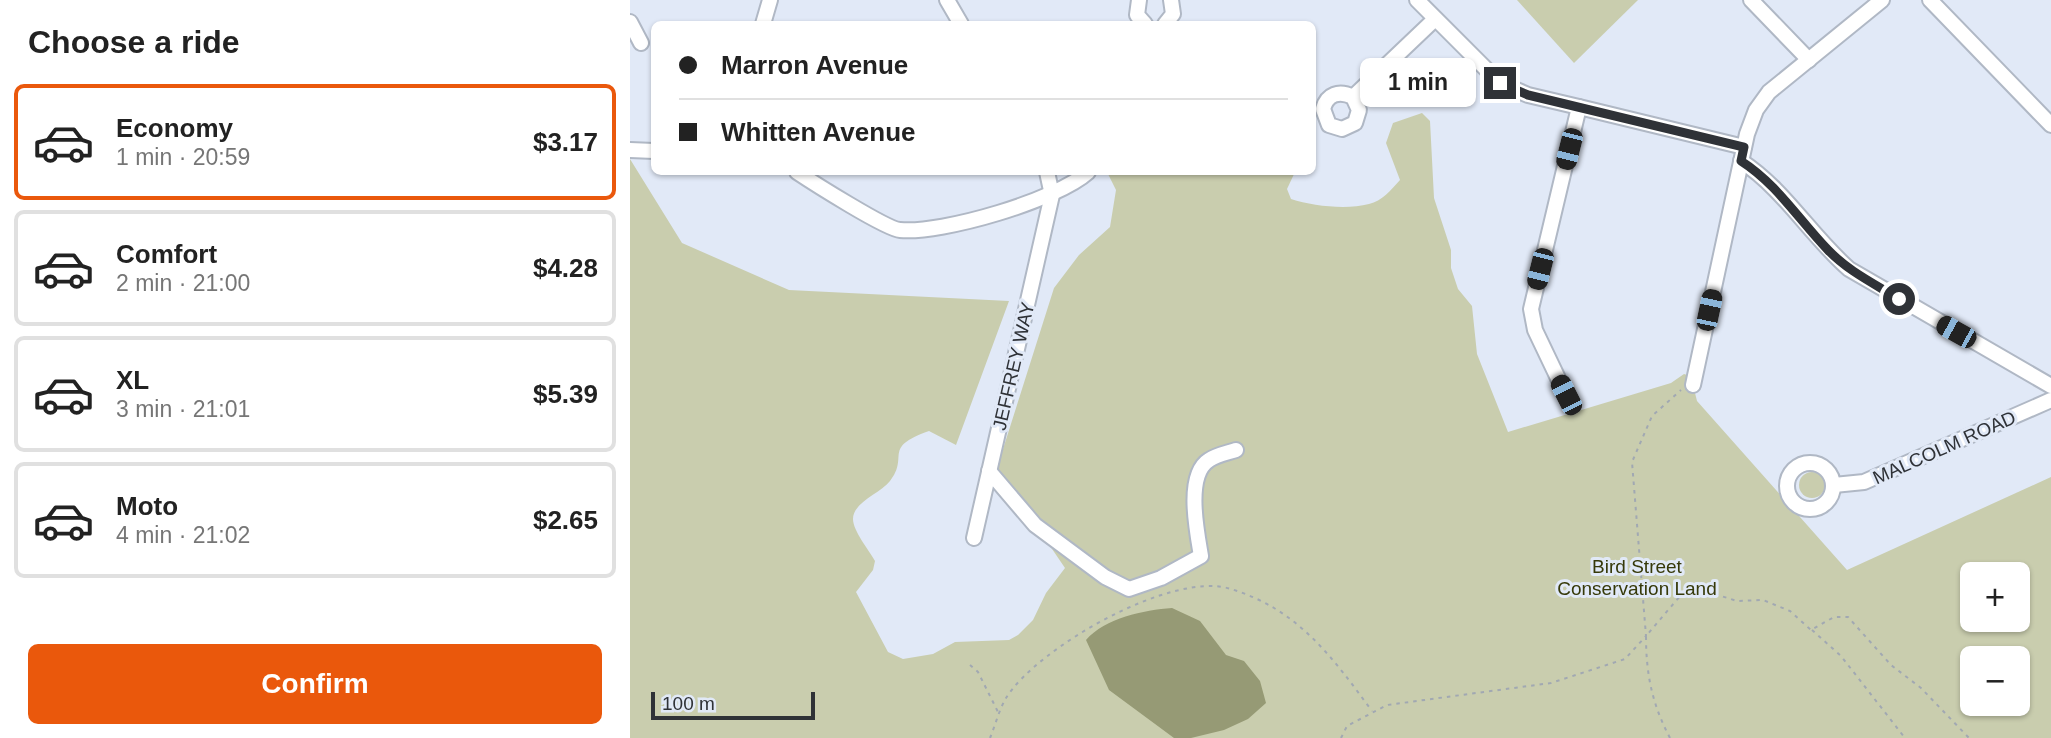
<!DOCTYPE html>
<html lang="en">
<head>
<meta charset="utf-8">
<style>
  body { margin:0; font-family:Arial,sans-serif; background:#f6f6f6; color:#222; height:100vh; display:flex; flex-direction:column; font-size:26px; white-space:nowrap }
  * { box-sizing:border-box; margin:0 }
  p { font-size:23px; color:#767676 }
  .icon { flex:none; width:38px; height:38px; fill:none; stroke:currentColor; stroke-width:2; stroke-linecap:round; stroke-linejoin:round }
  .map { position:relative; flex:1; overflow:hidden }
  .sheet { display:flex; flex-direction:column; background:#fff; width:630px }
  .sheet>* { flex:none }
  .top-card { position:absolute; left:21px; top:21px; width:665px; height:154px; border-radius:10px; box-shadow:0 2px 5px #0004; display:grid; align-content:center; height:154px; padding:0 28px; background:#fff }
  .controls { position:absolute; left:1330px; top:562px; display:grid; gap:14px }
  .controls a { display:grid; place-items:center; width:70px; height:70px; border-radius:10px; background:#fff; box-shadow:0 2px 5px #0004; font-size:35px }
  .scale { position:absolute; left:21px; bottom:18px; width:164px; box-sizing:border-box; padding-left:7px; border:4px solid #2f3237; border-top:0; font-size:19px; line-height:24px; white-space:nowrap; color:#2f3237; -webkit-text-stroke:5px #e1e9f7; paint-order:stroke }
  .end { position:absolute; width:32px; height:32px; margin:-16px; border:9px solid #2f3237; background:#fff; box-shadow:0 0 0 4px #fff }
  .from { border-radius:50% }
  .bubble { position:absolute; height:49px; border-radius:10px; background:#fff; box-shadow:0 2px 5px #0004; font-size:23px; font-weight:800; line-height:49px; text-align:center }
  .car { position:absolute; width:21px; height:42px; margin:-21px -10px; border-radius:9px; box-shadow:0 0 5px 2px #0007; background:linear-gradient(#222 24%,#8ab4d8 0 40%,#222 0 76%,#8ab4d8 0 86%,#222 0) }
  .top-card b { display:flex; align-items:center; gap:24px; height:66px; font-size:26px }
  .top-card b+b { border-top:2px solid #e0e0e0 }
  .top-card i { width:18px; height:18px; background:#222 }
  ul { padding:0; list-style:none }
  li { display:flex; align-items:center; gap:21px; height:116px; margin:0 14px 10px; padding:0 14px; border:4px solid #e0e0e0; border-radius:10px }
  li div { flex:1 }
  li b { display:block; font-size:26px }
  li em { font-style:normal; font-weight:800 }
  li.on { border-color:#ea580c }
  li>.icon { width:63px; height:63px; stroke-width:1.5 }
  h2 { padding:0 28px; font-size:32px; line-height:84px }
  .action { display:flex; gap:14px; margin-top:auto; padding:14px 28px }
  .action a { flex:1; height:80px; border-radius:10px; background:#ea580c; color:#fff; font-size:28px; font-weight:800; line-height:80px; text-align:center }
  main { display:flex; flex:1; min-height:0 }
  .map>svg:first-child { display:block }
</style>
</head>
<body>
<main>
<section class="sheet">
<h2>Choose a ride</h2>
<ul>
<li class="on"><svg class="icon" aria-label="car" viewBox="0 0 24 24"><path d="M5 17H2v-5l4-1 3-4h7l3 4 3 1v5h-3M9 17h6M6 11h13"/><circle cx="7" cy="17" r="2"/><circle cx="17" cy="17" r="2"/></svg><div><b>Economy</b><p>1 min · 20:59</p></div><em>$3.17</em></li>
<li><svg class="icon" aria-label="car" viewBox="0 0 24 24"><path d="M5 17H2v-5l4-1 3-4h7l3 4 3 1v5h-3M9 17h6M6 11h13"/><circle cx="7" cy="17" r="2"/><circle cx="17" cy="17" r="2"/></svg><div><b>Comfort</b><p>2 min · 21:00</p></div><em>$4.28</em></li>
<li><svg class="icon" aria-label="car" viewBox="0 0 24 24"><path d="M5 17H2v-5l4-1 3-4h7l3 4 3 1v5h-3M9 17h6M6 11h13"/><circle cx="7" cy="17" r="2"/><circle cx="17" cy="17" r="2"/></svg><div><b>XL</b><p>3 min · 21:01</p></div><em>$5.39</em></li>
<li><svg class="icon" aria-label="car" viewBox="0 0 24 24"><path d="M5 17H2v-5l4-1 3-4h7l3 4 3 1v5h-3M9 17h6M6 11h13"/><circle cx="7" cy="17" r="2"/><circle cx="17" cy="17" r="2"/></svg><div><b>Moto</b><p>4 min · 21:02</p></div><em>$2.65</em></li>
</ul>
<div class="action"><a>Confirm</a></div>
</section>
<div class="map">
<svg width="1421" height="738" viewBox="0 0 1421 738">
  <rect width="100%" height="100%" fill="#e1e9f7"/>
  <!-- green -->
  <g fill="#c9cdae" fill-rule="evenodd">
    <polygon points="887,0 1008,0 944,63"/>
    <path d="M792,113L800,121L804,198L821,250V268L828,289L842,306L847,354L878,432L1041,383L1054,374L1073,380L1065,393L1067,401L1217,570L1421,477V738H0V159L52,243L159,290L379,301L326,445L299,431C251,448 280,456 260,481C251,493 223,502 223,519C223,531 239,550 245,561L243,570L226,592L258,652L273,659L303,654L325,642L379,640L388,635L403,620L416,593L435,568L367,468L424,288L449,255L480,227L486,190L477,172H665L657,189L661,199C683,206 716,210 739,204C752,201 761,190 770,180L756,143L763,123ZM1342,574H1388V620H1342ZM1342,658H1388V704H1342Z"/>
    <circle cx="1182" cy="485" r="13"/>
  </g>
  <!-- water -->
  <path fill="#969a75" d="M542,608L570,621L596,655L614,661L630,681L636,703L618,719L594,730L561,738H544L479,690L456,640C475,618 514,610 542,608Z"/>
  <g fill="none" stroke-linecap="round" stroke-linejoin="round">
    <!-- minor casing -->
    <g stroke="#b0b8c5" stroke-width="18">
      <g id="minor">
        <polyline points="317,0 331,24"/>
        <polyline points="509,0 507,15 515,24"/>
        <polyline points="787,0 870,83 898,95 949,107"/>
        <polyline points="1121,0 1179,60"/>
        <polyline points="1300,0 1421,125"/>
        <polyline points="0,22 11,43"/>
        <polyline points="133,24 140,0"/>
        <polyline points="535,24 543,14 541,0"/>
        <path d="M723,97L729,110L725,123L712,129L699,125L693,109C697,94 709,90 723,97L805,19"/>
        <polyline points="0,150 24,151"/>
        <path d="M1111,161C1154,189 1181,236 1219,269L1421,386"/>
        <path d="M167,172C182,182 256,229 270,230C312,234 427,200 458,172"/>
        <polyline points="1063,385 1117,134 1126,110 1139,92 1252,0"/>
        <polyline points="936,395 905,330 901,309 949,107 1114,147"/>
        <circle cx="1180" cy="486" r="23"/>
        <path d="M359,471L405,525L475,577L499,589L531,578L571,556C567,532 555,475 579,460C586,455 597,453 606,450"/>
        <polyline points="1204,485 1234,482 1421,400"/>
        <polyline points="344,538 422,195 417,172"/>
      </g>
    </g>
    <!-- path -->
    <g stroke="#a1a8b2" stroke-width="2" stroke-dasharray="3.5 5" stroke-linecap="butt">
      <polyline points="1182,630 1211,656 1275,738"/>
      <polyline points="340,665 348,672 369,714"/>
      <path d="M360,738C365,726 369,710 376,698C407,648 542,570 601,589C669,610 702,657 742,711"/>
      <polyline points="711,738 717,726 757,705 921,683 995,659 1016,636 1002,462 1022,416 1051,390"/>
      <path d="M1040,738C1022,704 1016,674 1016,636L1051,595L1069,589L1107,601L1133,600L1160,611L1181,630L1204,617H1218L1261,665L1291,688L1339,738"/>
    </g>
    <!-- minor -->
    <use href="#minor" stroke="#fff" stroke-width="14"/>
  </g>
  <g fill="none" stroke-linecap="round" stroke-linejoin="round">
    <!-- route -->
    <path stroke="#2f3237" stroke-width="9" d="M870,83L898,95L1114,147L1111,161C1147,184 1169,220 1198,250C1218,271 1245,284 1269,299"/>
  </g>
  <g text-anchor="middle" stroke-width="6" stroke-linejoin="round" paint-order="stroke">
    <!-- street labels -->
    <g font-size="19" fill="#2f3237" stroke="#e1e9f7">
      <text transform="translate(383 366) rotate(-77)" y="7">JEFFREY WAY</text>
      <text transform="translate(1314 447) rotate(-24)" y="7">MALCOLM ROAD</text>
    </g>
    <!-- park labels -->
    <g font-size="19" fill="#363909" stroke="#e1e9f7">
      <text x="1007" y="573">Bird Street<tspan x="1007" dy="22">Conservation Land</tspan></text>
    </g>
  </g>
</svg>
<div class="controls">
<a>+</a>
<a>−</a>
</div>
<div class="scale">100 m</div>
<i class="end from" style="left:1269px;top:299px"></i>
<i class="end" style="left:870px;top:83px"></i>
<div class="bubble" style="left:730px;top:58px;width:116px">1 min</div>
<i class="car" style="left:939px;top:149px;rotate:194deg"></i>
<i class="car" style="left:910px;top:269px;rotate:194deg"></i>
<i class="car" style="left:1079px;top:310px;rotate:12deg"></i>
<i class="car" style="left:1326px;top:332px;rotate:299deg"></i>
<i class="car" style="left:936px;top:395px;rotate:333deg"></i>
<div class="top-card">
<b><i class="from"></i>Marron Avenue</b>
<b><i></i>Whitten Avenue</b>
</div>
</div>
</main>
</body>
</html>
